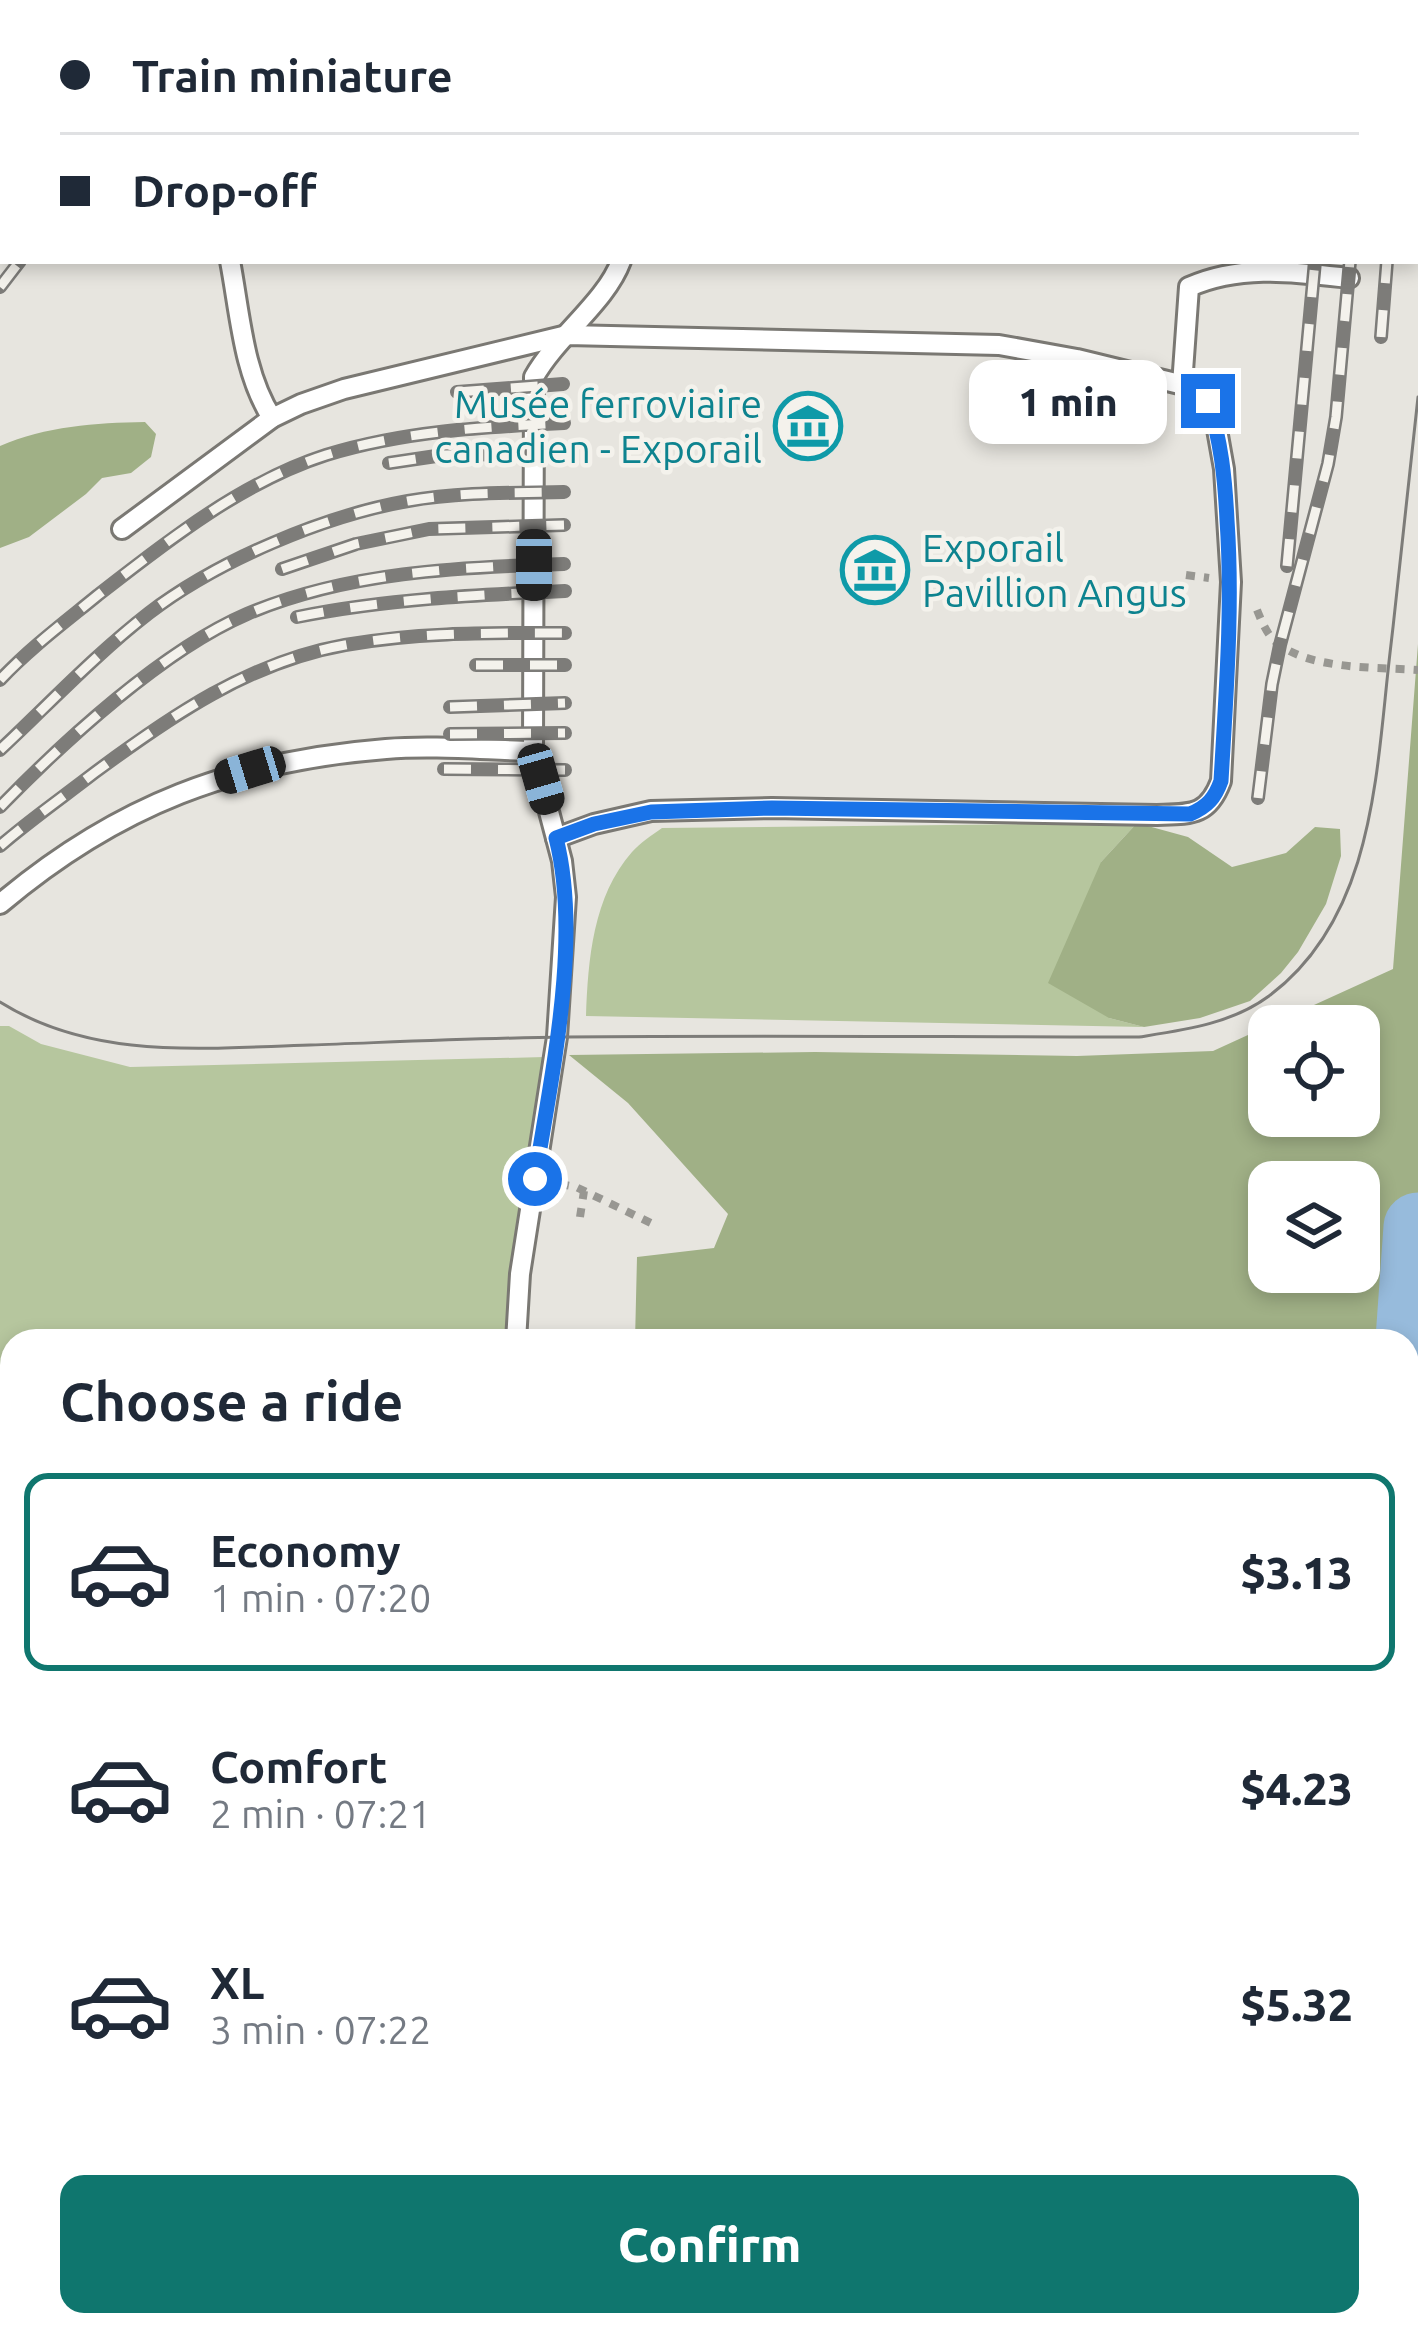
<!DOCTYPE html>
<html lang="en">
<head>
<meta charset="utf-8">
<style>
  body { margin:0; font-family:Ubuntu,sans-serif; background:#f2f2f3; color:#1f2937; height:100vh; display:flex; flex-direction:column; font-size:45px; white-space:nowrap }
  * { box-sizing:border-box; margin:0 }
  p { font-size:39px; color:#747a83 }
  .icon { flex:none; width:66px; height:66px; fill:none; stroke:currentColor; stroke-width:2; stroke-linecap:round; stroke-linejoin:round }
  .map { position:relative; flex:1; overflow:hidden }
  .drawer { position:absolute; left:0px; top:1329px; width:1419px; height:1008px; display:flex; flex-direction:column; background:#fff; border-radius:36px 36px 0 0; box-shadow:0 6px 18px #0003 }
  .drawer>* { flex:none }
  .banner { position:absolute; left:0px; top:0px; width:1419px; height:264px; box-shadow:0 6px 18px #0003; display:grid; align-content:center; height:264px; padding:0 60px; background:#fff }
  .tools { position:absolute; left:1248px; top:1005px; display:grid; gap:24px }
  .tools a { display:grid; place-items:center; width:132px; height:132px; border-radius:24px; background:#fff; box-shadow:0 6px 18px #0003; font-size:60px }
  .end { position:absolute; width:54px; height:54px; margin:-27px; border:15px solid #1a73e8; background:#fff; box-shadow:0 0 0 6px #fff }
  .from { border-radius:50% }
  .bubble { position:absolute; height:84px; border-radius:24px; background:#fff; box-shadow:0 6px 18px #0003; font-size:39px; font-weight:800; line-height:84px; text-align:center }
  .car { position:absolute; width:36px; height:72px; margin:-36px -18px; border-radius:15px; box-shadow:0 0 9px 3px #0007; background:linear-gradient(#222 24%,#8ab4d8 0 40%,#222 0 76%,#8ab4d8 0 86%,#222 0) }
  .banner b { display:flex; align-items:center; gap:42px; height:114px; font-size:45px }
  .banner b+b { border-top:3px solid #e0e1e3 }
  .banner i { width:30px; height:30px; background:#1f2937 }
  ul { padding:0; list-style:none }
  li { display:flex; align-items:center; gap:36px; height:198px; margin:0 24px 18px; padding:0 36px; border:6px solid transparent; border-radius:24px }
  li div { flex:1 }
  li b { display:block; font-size:45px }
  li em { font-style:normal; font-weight:800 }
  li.selected { border-color:#0f766e }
  li>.icon { width:108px; height:108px; stroke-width:1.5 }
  h2 { padding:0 60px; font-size:54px; line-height:144px }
  .primary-button { display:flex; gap:24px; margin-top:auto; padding:24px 60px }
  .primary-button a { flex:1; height:138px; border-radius:24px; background:#0f766e; color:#fff; font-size:48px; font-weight:800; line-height:138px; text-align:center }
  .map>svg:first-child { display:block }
</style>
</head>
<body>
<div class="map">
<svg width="1418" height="2337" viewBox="0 0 1418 2337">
  <rect width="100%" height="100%" fill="#e7e5df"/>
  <!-- green -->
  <g fill="#b6c69e">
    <path d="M1137,823L1101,862L1109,1018L1144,1027L586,1016C588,960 593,896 632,852C640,843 652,835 662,828Z"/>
    <polygon points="0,1026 9,1026 41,1044 130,1067 545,1057 506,1341 12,1341 12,1516 0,1520"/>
    <polygon points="0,2106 12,2109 12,2325 540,2325 542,2337 0,2337"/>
    <polygon points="1407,2288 1415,2337 1333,2337 1332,2325 1407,2325"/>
  </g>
  <!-- forest -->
  <g fill="#a0b086" fill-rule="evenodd">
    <path d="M145,422L156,434L151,457L131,473L102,478L86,494L29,537L0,548V446C46,426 95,423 145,422Z"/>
    <path d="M1418,644V2337H1415L1407,2288V1341H635L637,1257L714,1248L728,1214L628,1103L569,1055L815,1052L1077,1056L1213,1051L1393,969ZM1269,1026H1359V1116H1269ZM1359,1182V1272H1269V1182Z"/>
    <polygon points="1137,823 1188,837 1232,867 1286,853 1315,827 1340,829 1341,856 1326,904 1298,952 1281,973 1250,1001 1200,1018 1144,1027 1109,1018 1048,983 1101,862"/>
  </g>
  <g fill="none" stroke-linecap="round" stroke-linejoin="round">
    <!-- river -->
    <g stroke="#97bbdc" stroke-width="69">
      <polyline points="1407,1382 1418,1227"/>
      <polyline points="1407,2086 1418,2129"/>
    </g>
    <!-- lane casing -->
    <g stroke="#7a7873" stroke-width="24">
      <g id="lane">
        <polyline points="670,3 670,0"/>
        <path d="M230,261C240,313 243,373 272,418"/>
        <path d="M1182,385L1189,287C1240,264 1295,272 1349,278"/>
        <path d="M122,529L272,418L301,404L344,389L567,335L999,345L1077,359L1196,388L1208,401L1216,424L1224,469L1231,582L1221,781C1208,816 1191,814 1157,815L772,808L651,811L594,824L556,838"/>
        <path d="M0,904C117,805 234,761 386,749C434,745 485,750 533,751"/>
        <path d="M516,1341L520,1274L557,1037L566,897L562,861L533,751L534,377C557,336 606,302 621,261"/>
      </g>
    </g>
    <!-- street casing -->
    <g stroke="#7a7873" stroke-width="42">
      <g id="street">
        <polyline points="569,2325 571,2337"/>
        <polyline points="1020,2325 1021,2337"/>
        <polyline points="1144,2325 1144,2337"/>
      </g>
    </g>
    <!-- path -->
    <g stroke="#989792" stroke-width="8" stroke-dasharray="9 9" stroke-linecap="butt">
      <polyline points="1416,18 1418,15"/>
      <polyline points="1186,575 1209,578"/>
      <path d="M1257,610C1262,622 1267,635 1277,643C1311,670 1376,667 1418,670"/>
      <polyline points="560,1184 576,1187 653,1224"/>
      <polyline points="580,1217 584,1191"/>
      <polyline points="620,2325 622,2337"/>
      <polyline points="1360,2325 1362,2337"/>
    </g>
    <!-- lane -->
    <use href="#lane" stroke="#fff" stroke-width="18"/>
    <!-- street -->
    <use href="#street" stroke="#fff" stroke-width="36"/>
    <!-- tram -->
    <path stroke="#7d7c79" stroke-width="3" d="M0,1002C94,1061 204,1048 310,1045C395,1042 480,1038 565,1037C756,1035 948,1037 1139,1037C1184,1030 1231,1024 1269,996C1375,917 1376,772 1390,653C1400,568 1409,483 1418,397"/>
    <!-- rail casing -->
    <g stroke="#7d7c79" stroke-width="14">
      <g id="rail">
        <polyline points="792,3 811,0"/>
        <polyline points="961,3 970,0"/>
        <polyline points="1195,3 1198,0"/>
        <polyline points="1345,3 1345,0"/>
        <polyline points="1377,3 1378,0"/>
        <polyline points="1407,3 1407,0"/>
        <polyline points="0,287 20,261"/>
        <polyline points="1381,337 1387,261"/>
        <polyline points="457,392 563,384"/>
        <polyline points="389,463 443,455 564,453"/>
        <polyline points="1287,566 1315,261"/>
        <polyline points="282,569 356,544 429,529 564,525"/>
        <path d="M297,617C386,599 474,595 565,591"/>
        <polyline points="476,665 565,665"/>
        <path d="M0,680C30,648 65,622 98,595C167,541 242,482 326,455C404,431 483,427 564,423"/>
        <polyline points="450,707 565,703"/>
        <polyline points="450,734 565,733"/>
        <path d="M0,750C49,704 96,654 149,613C217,561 323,516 408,501C459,492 512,493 564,492"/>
        <polyline points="444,769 565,770"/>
        <polyline points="1258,798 1272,684 1280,645 1328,464 1336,417 1350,261"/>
        <path d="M0,807C64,741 163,650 247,614C346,572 458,567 564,564"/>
        <path d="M0,846C30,820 63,797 94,773C171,716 249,662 345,645C417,632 491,633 565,633"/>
      </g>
    </g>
    <!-- rail -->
    <use href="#rail" stroke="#f4f2ec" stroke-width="9" stroke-dasharray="27" stroke-linecap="butt"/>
  </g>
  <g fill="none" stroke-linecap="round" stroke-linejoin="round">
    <!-- route -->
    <path stroke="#1a73e8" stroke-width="15" d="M535,1179C551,1076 582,940 556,838L594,824L651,812L772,808L1190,814C1207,807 1215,798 1221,781C1226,694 1233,607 1227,520C1225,479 1221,440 1208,401"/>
  </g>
  <!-- icons -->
  <defs>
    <g id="museum-ring" transform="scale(3.45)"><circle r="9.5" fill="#f4f2ec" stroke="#0f9aa8" stroke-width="1.5"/><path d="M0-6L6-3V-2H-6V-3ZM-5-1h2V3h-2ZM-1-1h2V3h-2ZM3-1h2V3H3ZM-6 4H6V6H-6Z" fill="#0f9aa8"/></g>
  </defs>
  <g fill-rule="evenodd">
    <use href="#museum-ring" x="808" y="426"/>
    <use href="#museum-ring" x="875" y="570"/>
  </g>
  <g text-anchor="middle" stroke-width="9" stroke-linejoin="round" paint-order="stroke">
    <!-- culture labels -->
    <g font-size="39" fill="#0d838f" stroke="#f4f2ec" text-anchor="end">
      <text x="762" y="418">Musée ferroviaire<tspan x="762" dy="45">canadien - Exporail</tspan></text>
      <text x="922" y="562" text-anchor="start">Exporail<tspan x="922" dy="45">Pavillion Angus</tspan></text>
    </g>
  </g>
</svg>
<div class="tools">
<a><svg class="icon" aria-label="locate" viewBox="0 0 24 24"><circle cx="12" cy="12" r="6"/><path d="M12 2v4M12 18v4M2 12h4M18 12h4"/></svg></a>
<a><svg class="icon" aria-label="layers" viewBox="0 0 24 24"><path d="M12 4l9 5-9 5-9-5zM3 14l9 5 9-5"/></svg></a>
</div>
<i class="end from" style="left:535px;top:1179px"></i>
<i class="end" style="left:1208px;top:401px"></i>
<div class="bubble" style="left:969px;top:360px;width:198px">1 min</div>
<i class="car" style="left:534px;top:565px;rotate:180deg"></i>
<i class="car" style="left:250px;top:770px;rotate:253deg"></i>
<i class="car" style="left:541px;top:779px;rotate:164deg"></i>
<div class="banner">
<b><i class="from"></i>Train miniature</b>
<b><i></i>Drop-off</b>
</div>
<section class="drawer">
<h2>Choose a ride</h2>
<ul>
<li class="selected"><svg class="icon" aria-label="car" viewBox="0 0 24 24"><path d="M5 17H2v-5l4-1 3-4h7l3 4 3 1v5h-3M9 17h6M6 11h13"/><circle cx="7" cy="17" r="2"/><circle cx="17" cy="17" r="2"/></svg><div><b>Economy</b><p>1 min · 07:20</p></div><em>$3.13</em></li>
<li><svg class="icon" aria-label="car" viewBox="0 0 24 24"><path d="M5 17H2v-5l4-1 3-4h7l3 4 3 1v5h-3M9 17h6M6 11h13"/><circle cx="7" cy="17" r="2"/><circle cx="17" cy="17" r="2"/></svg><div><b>Comfort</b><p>2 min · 07:21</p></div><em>$4.23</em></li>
<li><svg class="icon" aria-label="car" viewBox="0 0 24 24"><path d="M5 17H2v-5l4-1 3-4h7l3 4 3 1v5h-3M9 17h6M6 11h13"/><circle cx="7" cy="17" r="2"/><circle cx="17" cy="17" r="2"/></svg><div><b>XL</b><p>3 min · 07:22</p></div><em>$5.32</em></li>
</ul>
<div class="primary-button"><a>Confirm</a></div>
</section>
</div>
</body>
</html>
